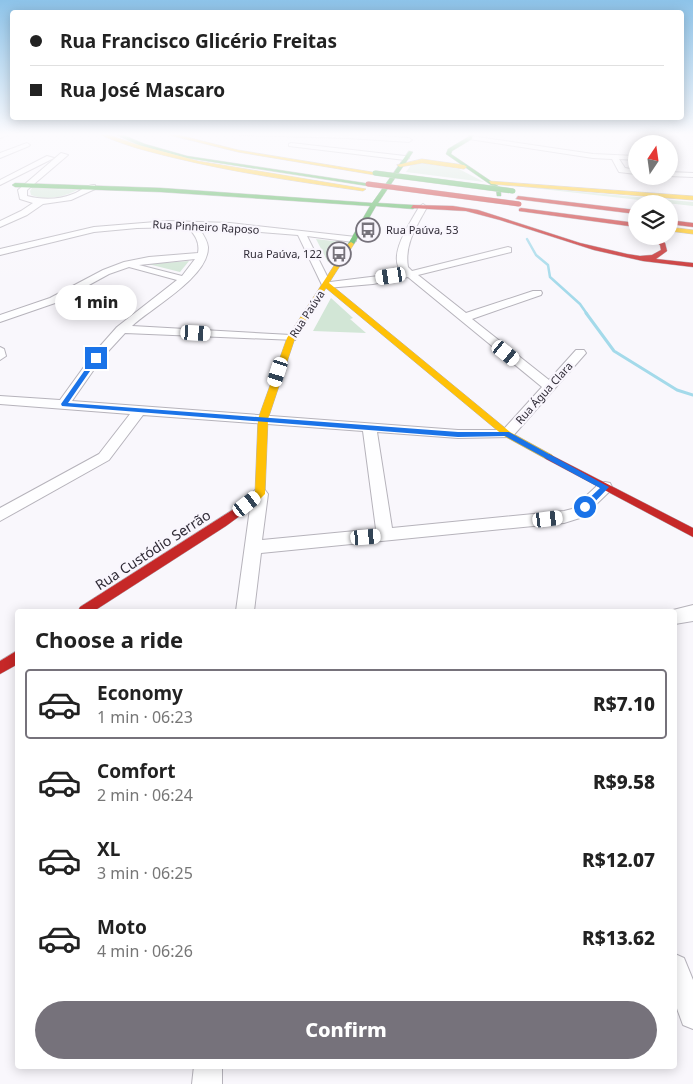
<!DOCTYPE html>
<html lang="en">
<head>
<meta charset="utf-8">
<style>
  body { margin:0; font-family:"Noto Sans",sans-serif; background:#f6f6f6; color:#222; height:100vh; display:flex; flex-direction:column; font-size:19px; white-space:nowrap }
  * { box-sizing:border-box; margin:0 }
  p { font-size:16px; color:#767676 }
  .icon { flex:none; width:28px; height:28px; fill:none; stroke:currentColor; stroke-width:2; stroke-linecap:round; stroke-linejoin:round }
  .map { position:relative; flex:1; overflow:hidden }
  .details { position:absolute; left:15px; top:609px; width:662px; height:460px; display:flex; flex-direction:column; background:#fff; border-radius:5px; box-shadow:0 2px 12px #0003 }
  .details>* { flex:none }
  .top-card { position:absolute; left:10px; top:10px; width:674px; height:110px; border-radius:5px; box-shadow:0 2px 12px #0003; display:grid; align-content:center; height:110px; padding:0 20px; background:#fff }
  .needle { width:32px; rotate:13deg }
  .controls { position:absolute; left:628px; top:135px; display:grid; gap:10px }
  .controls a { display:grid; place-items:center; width:50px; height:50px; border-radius:50%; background:#fff; box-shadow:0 2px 12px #0003; font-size:25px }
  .end { position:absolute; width:22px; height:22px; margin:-11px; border:6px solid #1a73e8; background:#fff; box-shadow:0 0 0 2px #fff }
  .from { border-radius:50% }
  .bubble { position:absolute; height:35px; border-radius:18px; background:#fff; box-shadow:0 2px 12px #0003; font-size:16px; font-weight:800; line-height:35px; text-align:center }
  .car { position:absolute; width:15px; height:30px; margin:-15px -8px; border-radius:6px; box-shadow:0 0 4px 1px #0007; background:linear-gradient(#fff 24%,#345 0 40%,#fff 0 76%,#345 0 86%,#fff 0) }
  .top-card b { display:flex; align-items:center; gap:18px; height:48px; font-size:19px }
  .top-card b+b { border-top:1px solid #e0e0e0 }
  .top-card i { width:12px; height:12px; background:#222 }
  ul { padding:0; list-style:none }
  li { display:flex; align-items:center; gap:15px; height:70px; margin:0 10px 8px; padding:0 10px; border:2px solid transparent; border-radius:5px }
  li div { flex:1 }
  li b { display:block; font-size:19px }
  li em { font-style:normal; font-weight:800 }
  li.active { border-color:#76727b }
  li>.icon { width:45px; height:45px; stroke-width:1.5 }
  h2 { padding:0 20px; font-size:22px; line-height:60px }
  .cta { display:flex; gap:10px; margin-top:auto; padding:10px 20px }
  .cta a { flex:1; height:58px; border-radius:30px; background:#76727b; color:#fff; font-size:20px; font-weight:800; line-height:58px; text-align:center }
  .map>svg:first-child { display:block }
</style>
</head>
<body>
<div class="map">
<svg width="693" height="1084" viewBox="0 0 693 1084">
  <rect width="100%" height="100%" fill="#f9f7fc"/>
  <!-- green -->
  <g fill="#d2e6d6">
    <polygon points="421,163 459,169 484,182 406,172 411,165"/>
    <polygon points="506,185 693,202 693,206"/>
    <path d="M32,188L77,190C64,197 46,201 31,195L30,191Z"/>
    <polygon points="316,239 341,242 328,262"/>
    <polygon points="189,261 180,272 148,264"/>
    <polygon points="331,298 353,318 350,319 366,333 313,331"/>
  </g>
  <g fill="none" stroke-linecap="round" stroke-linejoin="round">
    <!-- stream-far1 -->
    <polyline stroke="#a4daea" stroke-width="2.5" points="527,239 536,255 548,265 550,277 580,304 587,314"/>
    <!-- stream -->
    <polyline stroke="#a4daea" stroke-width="3" points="586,313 614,351 677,390 693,395"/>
    <!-- street casing -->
    <g stroke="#b6b3bb" stroke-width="2">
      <g id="street">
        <polygon points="0,134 9,134 0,138"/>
        <polygon points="212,134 355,134 409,138 412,140 409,142 348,138"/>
        <polygon points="650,134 661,134 649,139 650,144 643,144 642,138"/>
        <polygon points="471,136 593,154 636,156 636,160 619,159 625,168 636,170 636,174 619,172 612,159 593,158 469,139 469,137"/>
        <polygon points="27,143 30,145 29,146 0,158 0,153"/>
        <polygon points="291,143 405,156 409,158 405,160 289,146 289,144"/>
        <path d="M61,153L68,155L27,190V196C42,200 58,200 73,194C81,191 87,184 95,185V189L71,200L43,204L27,215L0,227V221L21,211L33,203L20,199L18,190Z"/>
        <polygon points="47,156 54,158 0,185 0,180"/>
        <polygon points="669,172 693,173 693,177 669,176"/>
        <path d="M423,204L427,207C417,226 404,244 408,267L412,271L508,247L511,248V252L418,275L466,313L533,291H541L542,293L541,295L472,319L549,380L576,350H584L586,353L512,437L458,438L377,432L392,528L564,511L572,509L600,483L605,482L610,483L612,487L610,491L583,517L564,523L261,553L254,611H236L252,494L255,490L260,489L265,490L268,494L262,540L376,529L363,431L143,415L109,460L0,521V508L99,454L130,414L0,404V396L60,400L94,353L117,327L177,280L129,267L109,274L58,302L0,322V315L50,298L103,270L124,262L149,257L198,253C200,242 195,235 188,227L137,228L94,232L0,255V249L94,227L168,221L230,223L356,237V241L353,242L307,236L330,282L403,273C385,258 411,222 419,207ZM198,227L298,235L322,285L327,288L373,284L408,277L542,387L503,430H458L72,401L102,358L125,333L295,340L297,338L291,335L132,326C151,308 209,277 208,247C207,239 202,233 198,227ZM195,259L182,276L139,265Z"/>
        <polygon points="0,347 4,349 6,356 0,360"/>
        <polygon points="693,605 693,621 675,624 675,611 669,611"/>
        <polygon points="675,954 684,958 693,980 693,1029 683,1025 675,1003"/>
        <polygon points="194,1066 222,1066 222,1084 192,1084"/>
      </g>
    </g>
    <!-- fast casing -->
    <g stroke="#b6b3bb" stroke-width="1">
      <g id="fast">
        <polygon points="114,134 121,134 145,144 187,156 371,184 368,186 187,158 141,146"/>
        <polygon points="469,134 473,134 472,139 452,151 451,154 501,188 501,196 497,196 496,189 491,185 446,154 448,149 468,137"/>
        <polygon points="409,151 413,152 378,203 413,205 416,207 413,209 376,206 354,244 351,246 348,244 370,206 161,192 15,187 12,185 15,183 161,188 372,203"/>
      </g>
    </g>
    <!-- slow casing -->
    <g stroke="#b6b3bb" stroke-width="1">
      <g id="slow">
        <path d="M99,134H107L135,144L198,161L366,189L363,191C300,182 237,173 175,158C150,152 122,145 99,134Z"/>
        <polygon points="165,134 175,134 238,150 378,173 375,175 238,152"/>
        <polygon points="422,159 464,165 467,167 464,169 422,163 400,167 397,165"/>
        <polygon points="489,181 693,196 693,200 491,184"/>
        <polygon points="669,227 693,230 693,234 669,231"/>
        <polygon points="351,242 354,244 329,283 510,432 552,455 554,457 552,459 546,459 504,436 326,288 295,338 268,419 265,494 252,507 244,507 243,504 255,493 258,419 287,338 348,244"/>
      </g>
    </g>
    <!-- jam casing -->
    <g stroke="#b6b3bb" stroke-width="1">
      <g id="jam">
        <polygon points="518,196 636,210 636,214 516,199"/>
        <polygon points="413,205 453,206 478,210 580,243 627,254 640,256 652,255 661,250 660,245 649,236 656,236 665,243 667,251 656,259 693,263 693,267 643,261 594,250 500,220 466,211 411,208"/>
        <polygon points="521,208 636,223 636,227 519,211 519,209"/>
        <polygon points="669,220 693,223 693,227 669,224"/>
        <polygon points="549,454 693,528 693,537 546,459 544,457 546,455"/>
        <polygon points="248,500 253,504 252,507 226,526 94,611 78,611 80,607"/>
        <polygon points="18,650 18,664 0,674 0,661"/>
      </g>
    </g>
    <!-- street -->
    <use href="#street" fill="#fefeff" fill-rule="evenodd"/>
    <!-- fast -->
    <use href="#fast" fill="#4caf50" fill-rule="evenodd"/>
    <!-- slow -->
    <use href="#slow" fill="#ffc107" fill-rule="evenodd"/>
    <!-- jam -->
    <use href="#jam" fill="#c62828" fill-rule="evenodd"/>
    <!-- fast-bridge casing -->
    <g stroke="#b6b3bb" stroke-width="5.5" stroke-linecap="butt">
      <polyline id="fast-bridge" points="375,173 513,191"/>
    </g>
    <!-- jam-bridge casing -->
    <g stroke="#b6b3bb" stroke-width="5.5" stroke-linecap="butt">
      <polyline id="jam-bridge" points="368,184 519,204"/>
    </g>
    <!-- fast-bridge -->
    <use href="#fast-bridge" stroke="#4caf50" stroke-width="5"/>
    <!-- jam-bridge -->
    <use href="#jam-bridge" stroke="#c62828" stroke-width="5"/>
  </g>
  <!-- sky -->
  <linearGradient id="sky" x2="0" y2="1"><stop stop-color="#8dc3e9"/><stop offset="0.47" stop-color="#fcfbfe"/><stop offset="1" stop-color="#fcfbfe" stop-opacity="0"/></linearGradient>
  <rect width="693" height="286" fill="url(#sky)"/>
  <!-- route -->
  <polygon fill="#1a73e8" points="94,357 99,358 68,403 458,432 509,432 609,487 588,509 582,509 582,505 600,488 505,436 458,437 62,406 61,404"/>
  <!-- icons -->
  <defs>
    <g id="bus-ring" transform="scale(1.25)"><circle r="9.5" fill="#f9f6fd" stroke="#76727b" stroke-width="1.5"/><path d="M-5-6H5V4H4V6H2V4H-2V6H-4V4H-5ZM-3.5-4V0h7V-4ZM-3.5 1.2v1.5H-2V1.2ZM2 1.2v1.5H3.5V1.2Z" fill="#76727b"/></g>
  </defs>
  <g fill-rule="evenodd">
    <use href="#bus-ring" x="368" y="230"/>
    <use href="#bus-ring" x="339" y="254"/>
  </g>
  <g text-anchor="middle" stroke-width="4.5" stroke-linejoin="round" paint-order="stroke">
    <!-- far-street labels -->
    <g font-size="11" fill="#2f2b36" stroke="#f9f6fd">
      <text transform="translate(206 227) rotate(3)" y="4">Rua Pinheiro Raposo</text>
      <text transform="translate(307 314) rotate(-57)" y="4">Rua Paúva</text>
      <text transform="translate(544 393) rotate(-48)" y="4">Rua Água Clara</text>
    </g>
    <!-- far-poi labels -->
    <g font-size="11" fill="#2f2b36" stroke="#f9f6fd" text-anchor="start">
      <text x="386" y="234">Rua Paúva, 53</text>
      <text x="322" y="258" text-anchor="end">Rua Paúva, 122</text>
    </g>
    <!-- street labels -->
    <g font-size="14" fill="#2f2b36" stroke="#f9f6fd">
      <text transform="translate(153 550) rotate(-33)" y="5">Rua Custódio Serrão</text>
    </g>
  </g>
</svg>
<div class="controls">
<a><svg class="needle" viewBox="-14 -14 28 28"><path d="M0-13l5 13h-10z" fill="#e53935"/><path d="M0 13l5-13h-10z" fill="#767676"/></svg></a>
<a><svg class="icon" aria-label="layers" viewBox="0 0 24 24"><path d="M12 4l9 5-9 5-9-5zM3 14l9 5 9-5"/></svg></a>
</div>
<i class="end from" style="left:585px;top:507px"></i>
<i class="end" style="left:96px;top:358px"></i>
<div class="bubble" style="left:55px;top:285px;width:82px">1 min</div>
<i class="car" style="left:391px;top:276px;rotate:261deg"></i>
<i class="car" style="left:196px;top:333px;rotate:93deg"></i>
<i class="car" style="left:506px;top:353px;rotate:129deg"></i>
<i class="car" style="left:278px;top:372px;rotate:198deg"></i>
<i class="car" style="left:247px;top:504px;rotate:52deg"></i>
<i class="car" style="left:548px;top:519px;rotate:83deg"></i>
<i class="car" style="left:366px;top:537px;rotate:85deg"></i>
<div class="top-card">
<b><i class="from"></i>Rua Francisco Glicério Freitas</b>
<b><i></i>Rua José Mascaro</b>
</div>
<section class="details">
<h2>Choose a ride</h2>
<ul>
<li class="active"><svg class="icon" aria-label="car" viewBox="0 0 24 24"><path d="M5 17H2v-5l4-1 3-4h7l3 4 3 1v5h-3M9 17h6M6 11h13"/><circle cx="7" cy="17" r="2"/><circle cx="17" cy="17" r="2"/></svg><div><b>Economy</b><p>1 min · 06:23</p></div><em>R$7.10</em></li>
<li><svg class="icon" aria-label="car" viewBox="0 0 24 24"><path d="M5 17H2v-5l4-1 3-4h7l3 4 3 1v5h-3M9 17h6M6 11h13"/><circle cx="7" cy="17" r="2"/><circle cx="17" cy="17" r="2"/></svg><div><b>Comfort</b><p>2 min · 06:24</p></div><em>R$9.58</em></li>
<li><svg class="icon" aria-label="car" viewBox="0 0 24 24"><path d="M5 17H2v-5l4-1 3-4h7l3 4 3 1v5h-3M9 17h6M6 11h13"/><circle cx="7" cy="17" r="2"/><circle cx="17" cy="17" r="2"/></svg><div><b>XL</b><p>3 min · 06:25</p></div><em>R$12.07</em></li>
<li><svg class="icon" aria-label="car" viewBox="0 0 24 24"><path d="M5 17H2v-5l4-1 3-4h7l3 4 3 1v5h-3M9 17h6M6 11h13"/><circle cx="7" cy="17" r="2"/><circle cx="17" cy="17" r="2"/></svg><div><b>Moto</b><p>4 min · 06:26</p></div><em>R$13.62</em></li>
</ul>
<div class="cta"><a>Confirm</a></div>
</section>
</div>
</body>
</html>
